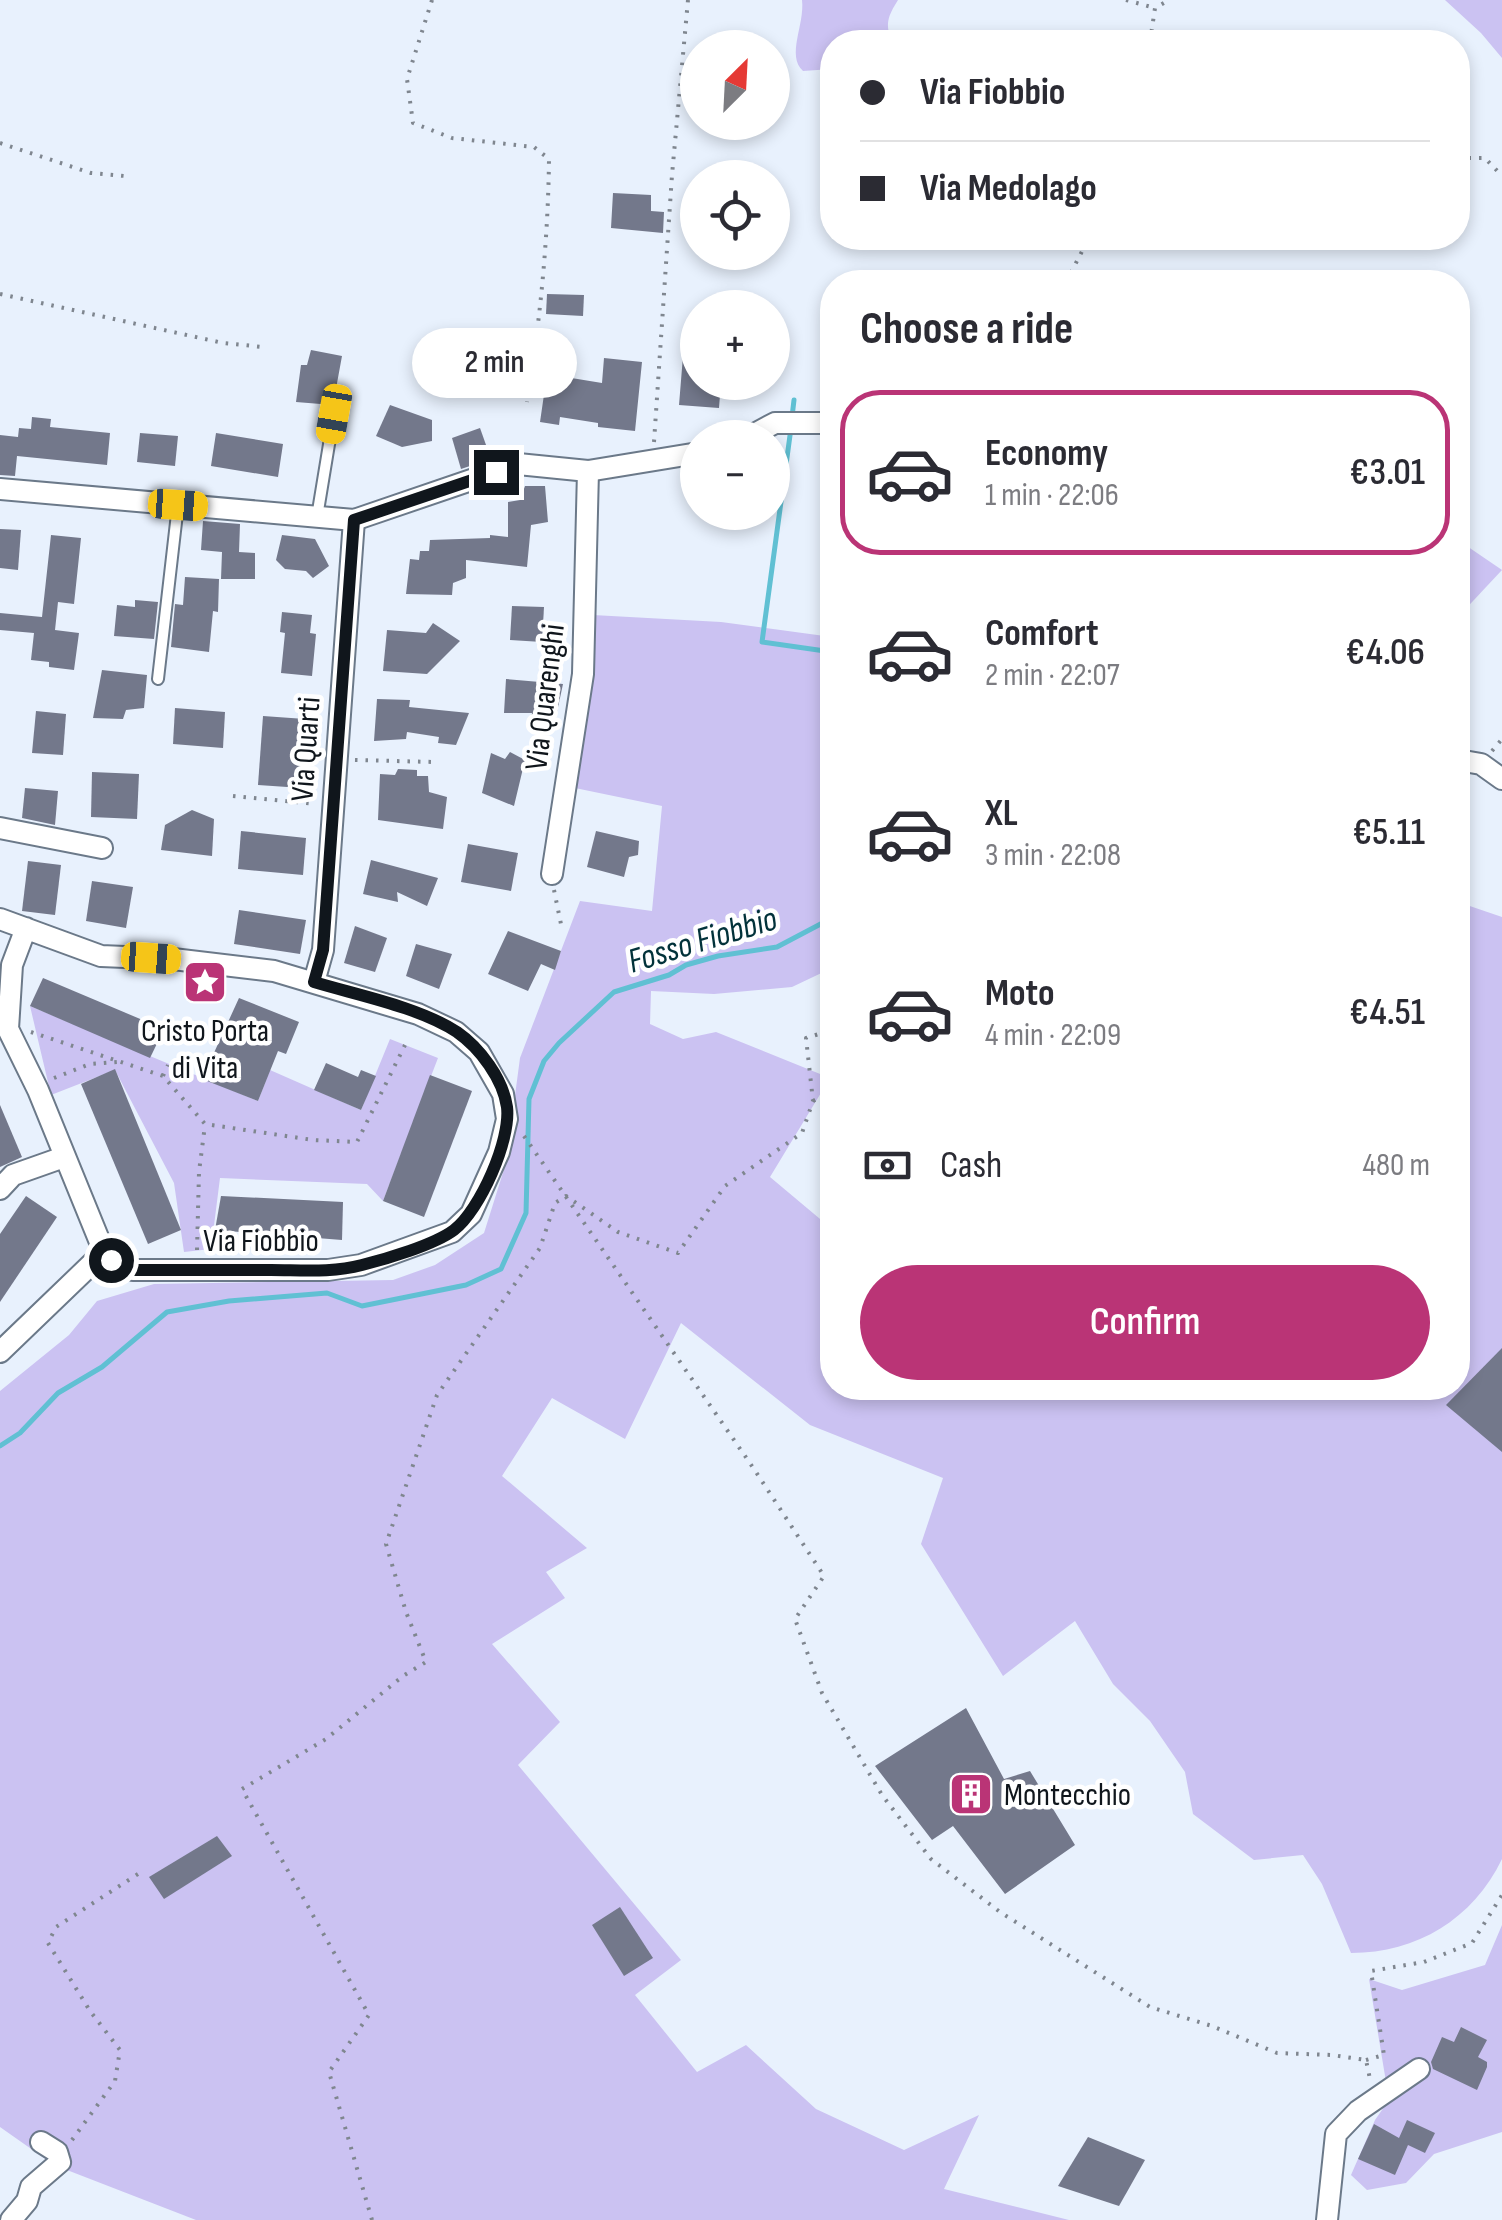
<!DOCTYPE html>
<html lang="en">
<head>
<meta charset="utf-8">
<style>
  body { margin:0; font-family:"Sofia Sans Condensed",sans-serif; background:#f7f7f7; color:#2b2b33; height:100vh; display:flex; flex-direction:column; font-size:38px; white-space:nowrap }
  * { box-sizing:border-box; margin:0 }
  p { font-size:32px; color:#7c7c81 }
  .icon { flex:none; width:55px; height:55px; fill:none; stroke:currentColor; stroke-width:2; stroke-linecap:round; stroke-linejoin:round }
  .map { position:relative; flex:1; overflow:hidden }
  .drawer { position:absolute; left:820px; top:270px; width:650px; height:1130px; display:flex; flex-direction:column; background:#fff; border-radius:40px; box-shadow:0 5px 15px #0003 }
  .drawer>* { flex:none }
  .guide { position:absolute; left:820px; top:30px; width:650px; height:220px; border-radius:40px; box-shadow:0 5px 15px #0003; display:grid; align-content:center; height:220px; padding:0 40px; background:#fff }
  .needle { width:65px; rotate:24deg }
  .controls { position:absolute; left:680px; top:30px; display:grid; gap:20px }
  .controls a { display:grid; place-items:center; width:110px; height:110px; border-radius:50%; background:#fff; box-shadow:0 5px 15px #0003; font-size:50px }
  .end { position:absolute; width:45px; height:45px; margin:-22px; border:12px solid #10161c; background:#fff; box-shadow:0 0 0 5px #fff }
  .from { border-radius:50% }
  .bubble { position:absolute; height:70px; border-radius:35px; background:#fff; box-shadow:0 5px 15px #0003; font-size:32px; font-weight:600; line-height:70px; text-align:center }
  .car { position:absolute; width:30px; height:60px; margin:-30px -15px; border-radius:12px; box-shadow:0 0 8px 2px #0007; background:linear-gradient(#f5c518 24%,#345 0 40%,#f5c518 0 76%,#345 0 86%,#f5c518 0) }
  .guide b { display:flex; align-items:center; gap:35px; height:95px; font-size:38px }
  .guide b+b { border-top:2px solid #e1e1e2 }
  .guide i { width:25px; height:25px; background:#2b2b33 }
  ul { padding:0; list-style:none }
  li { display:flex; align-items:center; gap:30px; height:165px; margin:0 20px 15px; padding:0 20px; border:5px solid transparent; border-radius:40px }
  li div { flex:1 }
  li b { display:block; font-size:38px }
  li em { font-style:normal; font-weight:600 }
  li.active { border-color:#ba3476 }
  li>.icon { width:90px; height:90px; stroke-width:1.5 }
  h2 { padding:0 40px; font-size:45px; line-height:120px }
  .pay { display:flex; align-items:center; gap:25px; height:110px; padding:0 40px; font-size:38px }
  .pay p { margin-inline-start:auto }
  .action { display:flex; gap:20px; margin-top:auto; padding:20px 40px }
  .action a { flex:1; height:115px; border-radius:60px; background:#ba3476; color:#fff; font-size:40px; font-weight:600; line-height:115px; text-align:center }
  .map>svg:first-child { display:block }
</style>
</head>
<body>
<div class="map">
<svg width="1502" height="2220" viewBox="0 0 1502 2220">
  <rect width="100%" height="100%" fill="#e8f1fd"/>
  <!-- green -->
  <g fill="#cbc2f2">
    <path d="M802,0H898C888,16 884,25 893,42H832V69L803,71C786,55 805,25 802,0Z"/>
    <polygon points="1445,0 1502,0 1502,58 1481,33"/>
    <polygon points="1458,540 1502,570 1458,617"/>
    <path d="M593,615L721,622L832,637V968L792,987L714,994L651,991L650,1024L683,1039L716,1032L830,1078L770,1177L832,1229V1388H1458V902L1502,917V1859C1473,1919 1417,1953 1351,1953L1322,1884L1303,1855L1254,1860L1193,1814L1185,1772L1150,1721L1113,1684L1075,1621L1003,1676L921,1544L943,1478L810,1425L681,1323L625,1439L552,1398L502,1476L587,1548L546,1572L565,1598L492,1644L560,1722L518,1765L681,1960L635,1995L697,2072L746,2045L816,2109L904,2150L979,2115L944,2189L1069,2220H196L54,2165L0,2127V1391L69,1335L97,1301L154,1284L393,1280L435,1265L484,1233L506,1163L520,1058L580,901L652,911L662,806L575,788Z"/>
    <polygon points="30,1006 258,1101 270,1070 361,1110 390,1039 438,1058 383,1201 367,1184 220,1178 211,1249 184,1252 174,1183 115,1070 51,1095"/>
    <polygon points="1502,1925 1502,2132 1434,2154 1406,2183 1367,2190 1351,2175 1375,2120 1389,2100 1369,1979 1402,1990 1485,1965"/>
  </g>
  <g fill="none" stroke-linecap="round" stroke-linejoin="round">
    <!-- stream -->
    <g stroke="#60c0d3" stroke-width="5">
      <polyline points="792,417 794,400"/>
      <polyline points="791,428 762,642 832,652"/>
      <polyline points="0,1446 20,1433 58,1393 102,1367 167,1312 229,1301 327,1293 362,1306 466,1285 501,1269 526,1213 529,1099 544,1061 559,1043 614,992 669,975 686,965 718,956 777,947 832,918"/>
    </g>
  </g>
  <!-- building -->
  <g fill="#73788b">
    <polygon points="613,193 651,195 651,211 664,212 663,233 611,228"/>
    <polygon points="547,294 584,295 583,316 546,314"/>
    <polygon points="311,350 342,356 333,405 296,402 301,365 307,365"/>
    <polygon points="683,356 698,357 698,382 721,382 719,408 679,405"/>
    <polygon points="604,358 642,362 635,431 598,427 598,423 560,417 559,425 540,422 547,374 602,383"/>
    <polygon points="390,405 432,420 432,441 402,447 376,436"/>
    <polygon points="32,417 51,419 50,427 110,433 107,465 17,456 15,476 0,475 0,435 18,437 19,428 31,429"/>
    <polygon points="480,428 491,459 461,469 452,438"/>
    <polygon points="140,433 178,436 175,466 137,462"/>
    <polygon points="216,433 283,444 278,477 211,466"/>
    <polygon points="525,486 545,486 548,522 531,525 527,567 466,560 466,578 453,583 452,595 406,594 410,559 419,560 420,551 429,551 430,540 490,538 490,535 508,537 508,502 520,500"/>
    <polygon points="203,521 240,524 239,552 255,553 255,579 221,579 222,552 201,550"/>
    <polygon points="0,529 21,530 18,570 0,568"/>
    <polygon points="51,535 81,538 74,604 58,602 55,630 79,633 74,670 49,667 49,662 31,660 34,633 0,630 0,613 42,617"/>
    <polygon points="282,535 315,539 329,566 313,578 306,571 285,569 276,560"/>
    <polygon points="185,577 219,579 218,612 213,611 209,652 171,647 175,604 183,605"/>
    <polygon points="135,600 158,602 154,639 114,636 117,605 135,607"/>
    <polygon points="512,606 544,607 542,642 510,640"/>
    <polygon points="282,612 312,615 310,633 316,634 312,676 281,673 285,633 280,632"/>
    <polygon points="433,623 460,641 427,674 383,671 387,630 426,633"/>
    <polygon points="102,670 147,675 144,708 126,710 123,719 93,718"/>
    <polygon points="506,679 563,684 554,726 531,719 532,713 504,713"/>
    <polygon points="377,699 410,700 409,707 469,713 456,745 438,743 439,737 407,732 406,739 374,741"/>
    <polygon points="175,708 225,712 223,748 173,744"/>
    <polygon points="36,711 66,714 63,755 32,753"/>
    <polygon points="263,716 305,719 302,788 258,785"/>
    <polygon points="510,752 525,760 514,806 482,793 491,753 505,759"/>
    <polygon points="398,769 417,770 417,776 428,776 429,792 447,797 443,829 378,820 380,774 395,775"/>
    <polygon points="92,772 139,774 137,819 91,817"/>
    <polygon points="25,788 58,791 55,825 22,818"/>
    <polygon points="192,810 214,819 212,856 161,850 165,825"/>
    <polygon points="241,831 306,838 303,875 238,869"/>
    <polygon points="596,831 639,841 638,855 629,857 624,877 587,867"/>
    <polygon points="468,844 518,853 511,891 461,882"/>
    <polygon points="371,860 438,878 427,906 397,892 398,902 363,894"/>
    <polygon points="28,861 61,865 55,915 22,911"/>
    <polygon points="92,881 133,887 126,928 86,921"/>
    <polygon points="239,910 306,920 300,954 234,944"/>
    <polygon points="355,926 387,938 375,972 344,963"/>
    <polygon points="508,931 561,951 555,970 541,964 528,991 488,974"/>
    <polygon points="416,944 452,954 439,989 406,976"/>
    <polygon points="43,978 164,1029 150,1058 30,1006"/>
    <polygon points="239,998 299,1022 286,1054 278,1051 258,1101 202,1079"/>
    <polygon points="326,1063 358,1077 361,1070 376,1076 361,1110 314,1090"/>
    <polygon points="115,1069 181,1230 148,1244 81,1084"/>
    <polygon points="430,1075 472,1091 424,1217 383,1201"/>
    <polygon points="0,1105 22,1157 0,1167"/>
    <polygon points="26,1196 57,1217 0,1302 0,1234"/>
    <polygon points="221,1196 343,1202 342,1240 215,1230"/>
    <polygon points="1502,1348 1502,1452 1446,1405"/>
    <polygon points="966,1708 1004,1779 1030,1771 1075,1845 1005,1894 953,1826 932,1840 875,1766"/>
    <polygon points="217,1836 232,1856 164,1899 149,1877"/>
    <polygon points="620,1907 653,1958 624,1976 592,1925"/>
    <polygon points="1461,2027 1487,2040 1478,2057 1487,2062 1487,2067 1477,2090 1433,2069 1431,2062 1442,2037 1454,2042"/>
    <polygon points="1407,2120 1435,2133 1425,2153 1408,2145 1395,2175 1358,2159 1374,2124 1399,2138"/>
    <polygon points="1088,2137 1145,2160 1119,2206 1058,2186"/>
  </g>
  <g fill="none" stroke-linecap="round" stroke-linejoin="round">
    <!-- service casing -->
    <g stroke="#6b7989" stroke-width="14">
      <g id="service">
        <polyline points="317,517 334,414"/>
        <polyline points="158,679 178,505"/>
      </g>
    </g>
    <!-- minor casing -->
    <g stroke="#6b7989" stroke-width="24">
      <g id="minor">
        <polyline points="747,438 775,423 832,423"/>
        <polyline points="0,489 354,520 518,464 588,471 698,453"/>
        <polyline points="1458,760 1481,764 1502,779"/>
        <polyline points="0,828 102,848"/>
        <polyline points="552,874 583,674 588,471"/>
        <polyline points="0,919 101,956 173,959 274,971 418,1014 456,1032 479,1052 503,1094 507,1119 499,1152 471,1214 452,1232 361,1265 328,1270 133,1270 111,1259 104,1252 38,1090 8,1029 12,965 26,928"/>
        <polyline points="314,982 323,950 354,520"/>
        <polyline points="0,1189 13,1175 64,1157"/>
        <polyline points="0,1352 104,1252"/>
        <polyline points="11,2220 27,2201 31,2187 60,2162 57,2152 41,2142"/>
        <polyline points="1327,2220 1336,2134 1358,2111 1419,2069"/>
      </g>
    </g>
    <!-- path -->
    <g stroke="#7f868f" stroke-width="4" stroke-dasharray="2.5 8" stroke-linecap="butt">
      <path d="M432,0L407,79L413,123L452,138L534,147L549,159C548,242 540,321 527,402"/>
      <polyline points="1126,0 1155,8"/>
      <polyline points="1150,42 1155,8 1169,0"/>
      <polyline points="0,143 91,173 125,176"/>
      <polyline points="1458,158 1485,158 1502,176"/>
      <polyline points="1066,282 1089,238"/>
      <polyline points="0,294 223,343 263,347"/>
      <polyline points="654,442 672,175 688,0"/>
      <polyline points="1492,751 1502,739"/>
      <polyline points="355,760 434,762"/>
      <polyline points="233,796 316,804"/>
      <polyline points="554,890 562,929"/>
      <polyline points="31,1032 163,1076 205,1124 313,1140 357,1142 405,1045"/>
      <polyline points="163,1076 168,1065"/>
      <polyline points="54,1078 90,1064 117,1062"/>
      <polyline points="813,1101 832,1091"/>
      <polyline points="524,1136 754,1469 824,1576 795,1619 822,1693 882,1795 931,1859 1000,1912 1150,2007 1212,2026 1277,2053 1332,2055 1366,2060 1370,2079"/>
      <polyline points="197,1250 199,1172 205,1125"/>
      <polyline points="1366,2060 1384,2055 1371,1971 1424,1962 1472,1943 1502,1895"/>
      <polyline points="72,2140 115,2081 120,2050 90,2011 48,1943 56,1927 138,1874"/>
      <polyline points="372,2220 329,2072 369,2015 242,1789 326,1739 403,1676 426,1662 406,1612 386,1544 437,1395 540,1248 555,1203 566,1196 618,1232 678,1253 725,1186 802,1133 813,1101 806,1038 832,1030"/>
    </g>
    <!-- service -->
    <use href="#service" stroke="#fff" stroke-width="10"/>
    <!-- minor -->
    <use href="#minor" stroke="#fff" stroke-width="20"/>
  </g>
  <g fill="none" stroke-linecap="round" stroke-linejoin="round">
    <!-- route -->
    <path stroke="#10161c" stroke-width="12" d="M111,1260L133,1270C179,1270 225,1270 271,1270C301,1270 332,1273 362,1265C386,1259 434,1245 454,1230C480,1210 511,1140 507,1107C503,1079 480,1048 457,1032C419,1007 357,995 314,982L323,950L354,520L496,472"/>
  </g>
  <!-- icons -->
  <defs>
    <g id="sight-square" transform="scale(2.25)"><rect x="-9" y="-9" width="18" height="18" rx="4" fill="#ba3476" stroke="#fff"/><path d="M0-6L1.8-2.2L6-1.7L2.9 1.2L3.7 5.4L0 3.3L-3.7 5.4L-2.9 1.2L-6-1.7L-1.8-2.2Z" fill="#fff"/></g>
    <g id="building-square" transform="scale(2.25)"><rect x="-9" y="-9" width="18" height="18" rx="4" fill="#ba3476" stroke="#fff"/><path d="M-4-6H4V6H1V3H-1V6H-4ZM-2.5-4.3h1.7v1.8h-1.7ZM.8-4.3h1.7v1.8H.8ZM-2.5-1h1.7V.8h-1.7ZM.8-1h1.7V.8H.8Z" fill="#fff"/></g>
  </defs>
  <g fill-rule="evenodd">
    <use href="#sight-square" x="205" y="982"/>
    <use href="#building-square" x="971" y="1794"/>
  </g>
  <g text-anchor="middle" stroke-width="9" stroke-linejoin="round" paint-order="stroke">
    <!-- street labels -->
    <g font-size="32" fill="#10161c" stroke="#fff">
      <text transform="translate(544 697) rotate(-83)" y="11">Via Quarenghi</text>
      <text transform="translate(305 749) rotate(-86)" y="11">Via Quarti</text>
      <text x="261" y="1251">Via Fiobbio</text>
    </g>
    <!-- poi labels -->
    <g font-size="32" fill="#10161c" stroke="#fff">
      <text x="205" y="1041">Cristo Porta<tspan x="205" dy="37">di Vita</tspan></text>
      <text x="1004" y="1805" text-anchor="start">Montecchio</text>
    </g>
    <!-- water labels -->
    <g font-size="35" font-style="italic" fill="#02323a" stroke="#fff">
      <text transform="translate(702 939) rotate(-17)" y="12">Fosso Fiobbio</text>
    </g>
  </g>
</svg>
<div class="controls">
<a><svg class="needle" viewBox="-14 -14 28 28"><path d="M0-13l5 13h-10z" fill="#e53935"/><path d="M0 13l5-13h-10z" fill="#7c7c81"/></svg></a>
<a><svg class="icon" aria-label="locate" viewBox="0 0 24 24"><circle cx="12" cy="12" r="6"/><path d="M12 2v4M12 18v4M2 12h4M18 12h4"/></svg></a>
<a>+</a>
<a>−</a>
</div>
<i class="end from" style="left:111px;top:1260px"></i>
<i class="end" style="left:496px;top:472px"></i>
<div class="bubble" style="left:412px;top:328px;width:165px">2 min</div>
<i class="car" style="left:334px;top:414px;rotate:190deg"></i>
<i class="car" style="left:178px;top:505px;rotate:94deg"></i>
<i class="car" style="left:151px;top:958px;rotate:94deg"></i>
<div class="guide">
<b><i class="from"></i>Via Fiobbio</b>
<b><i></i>Via Medolago</b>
</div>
<section class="drawer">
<h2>Choose a ride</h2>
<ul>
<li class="active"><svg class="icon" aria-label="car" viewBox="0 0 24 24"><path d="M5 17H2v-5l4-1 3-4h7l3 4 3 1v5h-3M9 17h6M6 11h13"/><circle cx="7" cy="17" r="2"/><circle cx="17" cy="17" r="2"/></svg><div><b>Economy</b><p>1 min · 22:06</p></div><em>€3.01</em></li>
<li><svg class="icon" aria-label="car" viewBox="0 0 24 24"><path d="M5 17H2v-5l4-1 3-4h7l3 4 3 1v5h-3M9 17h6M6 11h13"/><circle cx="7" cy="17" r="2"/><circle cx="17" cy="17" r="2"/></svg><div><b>Comfort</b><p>2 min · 22:07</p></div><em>€4.06</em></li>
<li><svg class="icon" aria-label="car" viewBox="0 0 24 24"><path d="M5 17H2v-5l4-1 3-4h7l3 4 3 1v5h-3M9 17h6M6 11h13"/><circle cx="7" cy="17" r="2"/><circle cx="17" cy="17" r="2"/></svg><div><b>XL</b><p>3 min · 22:08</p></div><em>€5.11</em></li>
<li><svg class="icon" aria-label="car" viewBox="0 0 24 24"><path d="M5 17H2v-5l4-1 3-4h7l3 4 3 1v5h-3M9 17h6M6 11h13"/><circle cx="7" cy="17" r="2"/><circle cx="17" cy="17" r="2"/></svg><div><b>Moto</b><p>4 min · 22:09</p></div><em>€4.51</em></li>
</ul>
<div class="pay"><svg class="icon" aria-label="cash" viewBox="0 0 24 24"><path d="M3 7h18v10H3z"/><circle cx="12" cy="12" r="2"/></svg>Cash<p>480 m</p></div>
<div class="action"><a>Confirm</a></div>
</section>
</div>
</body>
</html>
